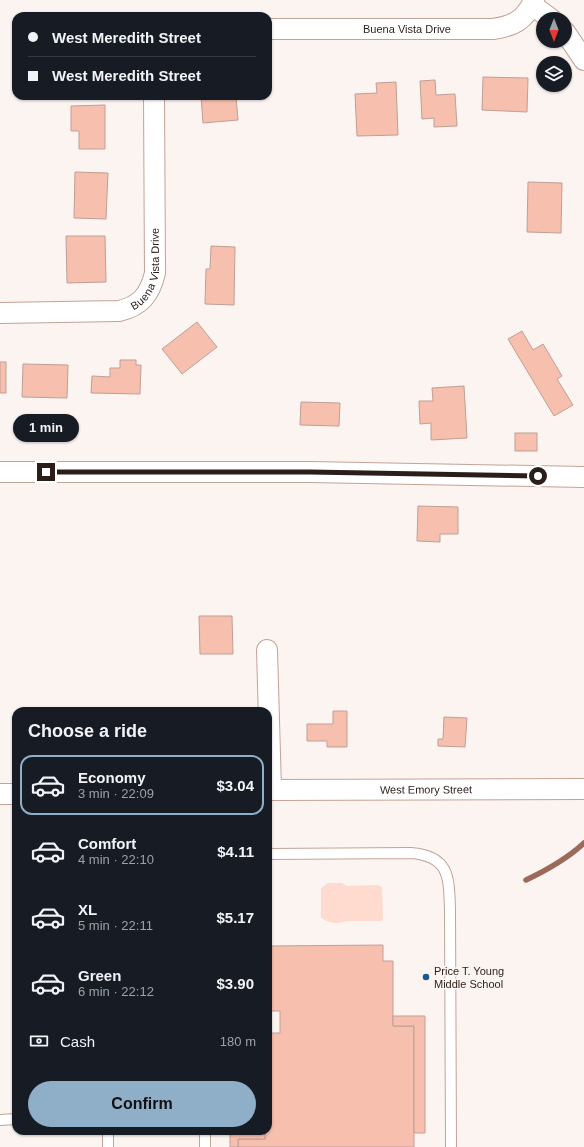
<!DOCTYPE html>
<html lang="en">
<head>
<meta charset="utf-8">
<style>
  body { margin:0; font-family:Helvetica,sans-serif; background:#242831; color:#f1f3f6; height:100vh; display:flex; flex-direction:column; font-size:15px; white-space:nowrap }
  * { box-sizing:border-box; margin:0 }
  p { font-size:13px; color:#9ea1a6 }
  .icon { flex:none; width:22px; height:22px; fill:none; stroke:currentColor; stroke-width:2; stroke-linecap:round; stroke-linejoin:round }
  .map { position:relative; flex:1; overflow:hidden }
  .sheet { position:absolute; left:12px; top:707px; width:260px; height:428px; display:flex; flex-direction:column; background:#171b24; border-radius:12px; box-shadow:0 1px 3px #0004 }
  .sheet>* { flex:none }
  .guide { position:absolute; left:12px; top:12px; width:260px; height:88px; border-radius:12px; box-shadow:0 1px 3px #0004; display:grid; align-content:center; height:88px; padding:0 16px; background:#171b24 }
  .needle { width:26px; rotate:180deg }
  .fabs { position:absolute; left:536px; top:12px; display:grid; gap:8px }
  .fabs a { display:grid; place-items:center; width:36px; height:36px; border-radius:50%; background:#171b24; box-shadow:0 1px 3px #0004; font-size:20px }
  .end { position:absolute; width:18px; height:18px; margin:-9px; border:5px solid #2b1e1a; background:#fff; box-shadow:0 0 0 2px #fff }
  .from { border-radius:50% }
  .bubble { position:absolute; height:28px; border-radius:14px; background:#171b24; box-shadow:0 1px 3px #0004; font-size:13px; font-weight:600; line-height:28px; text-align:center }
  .guide b { display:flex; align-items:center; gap:14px; height:38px; font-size:15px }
  .guide b+b { border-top:1px solid #363941 }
  .guide i { width:10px; height:10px; background:#f1f3f6 }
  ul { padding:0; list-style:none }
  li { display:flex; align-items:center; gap:12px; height:60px; margin:0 8px 6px; padding:0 8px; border:2px solid transparent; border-radius:12px }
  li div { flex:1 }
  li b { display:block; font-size:15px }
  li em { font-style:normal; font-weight:600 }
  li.active { border-color:#8faec8 }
  li>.icon { width:36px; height:36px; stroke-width:1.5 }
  h2 { padding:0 16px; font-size:18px; line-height:48px }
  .pay { display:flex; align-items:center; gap:10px; height:44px; padding:0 16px; font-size:15px }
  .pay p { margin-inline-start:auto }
  .primary-button { display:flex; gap:8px; margin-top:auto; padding:8px 16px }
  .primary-button a { flex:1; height:46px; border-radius:24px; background:#8faec8; color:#111; font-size:16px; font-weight:600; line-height:46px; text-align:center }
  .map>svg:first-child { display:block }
</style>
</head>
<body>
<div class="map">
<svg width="584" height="1147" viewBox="0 0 584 1147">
  <rect width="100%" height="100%" fill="#fbf4f1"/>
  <!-- green -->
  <path fill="#ffdace" d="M328,883H342L347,886L377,885L382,887L383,920L380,921H346C337,925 330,923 321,918V888Z"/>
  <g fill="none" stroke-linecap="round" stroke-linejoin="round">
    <!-- stream -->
    <path stroke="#9c6a5b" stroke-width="5.5" d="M526,880C547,870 567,859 584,843"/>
  </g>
  <!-- building -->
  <g fill="#f6bfae" stroke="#c09f95">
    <polygon points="483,77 528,78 527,112 482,110"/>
    <polygon points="435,80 436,95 455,94 457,126 434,127 434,118 422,119 420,81"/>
    <polygon points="396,82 398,135 357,136 355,94 377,93 376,83"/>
    <polygon points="201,96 236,96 238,120 203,123"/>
    <polygon points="105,105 105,149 79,149 79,131 71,131 71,106"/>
    <polygon points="75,172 108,173 106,219 74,218"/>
    <polygon points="528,182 562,183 561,233 527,232"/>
    <polygon points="66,236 105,236 106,282 67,283"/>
    <polygon points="211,246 235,247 234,305 205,304 206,269 210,269"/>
    <polygon points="197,322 217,347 182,374 162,349"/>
    <polygon points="522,331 533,350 543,344 562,376 557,379 573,405 554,416 508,339"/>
    <polygon points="120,360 136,360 136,365 141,365 140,394 91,393 92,376 110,377 110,368 120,368"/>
    <rect x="0" y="362" width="6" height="31"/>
    <polygon points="23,364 68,365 67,398 22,397"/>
    <polygon points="464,386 467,438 431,440 431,423 420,424 419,401 433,401 432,388"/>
    <polygon points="301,402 340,403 339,426 300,425"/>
    <rect x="515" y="433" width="22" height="18"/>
    <polygon points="418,506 458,507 458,534 440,534 440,542 417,541"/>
    <polygon points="199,616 232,616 233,654 200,654"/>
    <polygon points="169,708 209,710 209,711 169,711"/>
    <polygon points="333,711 347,711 347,747 327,747 327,741 307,741 307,724 333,724"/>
    <polygon points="444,717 467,718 465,747 438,746 438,739 443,739"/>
    <polygon points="383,945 383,961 393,961 393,1026 414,1026 414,1147 238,1147 238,1139 265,1139 265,1131 268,1131 268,1033 280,1033 280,1011 268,1011 268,946"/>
    <polygon points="393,1016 425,1016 425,1133 414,1133 414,1026 393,1026"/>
    <polygon points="230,1131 265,1131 265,1139 238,1139 238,1147 230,1147"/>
  </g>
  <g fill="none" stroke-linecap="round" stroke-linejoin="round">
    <!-- lane casing -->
    <g stroke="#c3a297" stroke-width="12">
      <g id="lane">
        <path d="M268,854L411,853C450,856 449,878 450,910L451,1147"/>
        <polyline points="0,1120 16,1119"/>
        <polyline points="108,1131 108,1147"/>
        <polyline points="205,1131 205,1147"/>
      </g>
    </g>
    <!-- street casing -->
    <g stroke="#c3a297" stroke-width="22">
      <g id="street">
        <polyline points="532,5 551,19"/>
        <path id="s1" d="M268,29H493C514,26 525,20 534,0"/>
        <polyline points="565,32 584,60"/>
        <path id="s2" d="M0,313L119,311C141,306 150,294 155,273L154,96"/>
        <polyline points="0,472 310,472 584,477"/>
        <polyline points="267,650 271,790"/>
        <path id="s3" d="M268,790L584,789"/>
        <polyline points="0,794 16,794"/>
      </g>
    </g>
    <!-- lane -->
    <use href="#lane" stroke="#fff" stroke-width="10"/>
    <!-- street -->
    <use href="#street" stroke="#fff" stroke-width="20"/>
  </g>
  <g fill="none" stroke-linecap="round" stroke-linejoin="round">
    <!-- route -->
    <polyline stroke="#2b1e1a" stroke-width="5" points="46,472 310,472 538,476"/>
  </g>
  <!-- markers -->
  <circle fill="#185a8f" stroke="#fbf4f1" stroke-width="1.5" cx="426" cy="977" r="4"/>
  <g text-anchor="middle" stroke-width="3.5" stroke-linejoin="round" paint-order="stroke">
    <!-- street labels -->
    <g font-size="11" fill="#2b1e1a" stroke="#fbf4f1">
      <text dy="4" stroke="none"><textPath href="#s1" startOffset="139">Buena Vista Drive</textPath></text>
      <text dy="4" stroke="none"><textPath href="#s2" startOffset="176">Buena Vista Drive</textPath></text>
      <text dy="4" stroke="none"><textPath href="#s3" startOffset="158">West Emory Street</textPath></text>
    </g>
    <!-- poi labels -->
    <g font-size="11" fill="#2b1e1a" stroke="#fbf4f1" text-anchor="start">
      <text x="434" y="975">Price T. Young<tspan x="434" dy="13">Middle School</tspan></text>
    </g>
  </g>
</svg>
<div class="fabs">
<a><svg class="needle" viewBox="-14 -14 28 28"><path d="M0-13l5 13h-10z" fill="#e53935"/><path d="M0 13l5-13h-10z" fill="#9ea1a6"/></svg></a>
<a><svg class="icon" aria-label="layers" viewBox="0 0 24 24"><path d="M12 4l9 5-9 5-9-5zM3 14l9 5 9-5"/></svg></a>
</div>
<i class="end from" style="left:538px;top:476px"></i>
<i class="end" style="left:46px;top:472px"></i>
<div class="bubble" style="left:13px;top:414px;width:66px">1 min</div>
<div class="guide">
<b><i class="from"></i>West Meredith Street</b>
<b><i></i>West Meredith Street</b>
</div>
<section class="sheet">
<h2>Choose a ride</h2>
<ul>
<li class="active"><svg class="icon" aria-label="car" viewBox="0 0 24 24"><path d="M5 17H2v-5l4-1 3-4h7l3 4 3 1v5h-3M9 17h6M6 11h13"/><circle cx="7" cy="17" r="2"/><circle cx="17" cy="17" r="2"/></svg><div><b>Economy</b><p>3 min · 22:09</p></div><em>$3.04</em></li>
<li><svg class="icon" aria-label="car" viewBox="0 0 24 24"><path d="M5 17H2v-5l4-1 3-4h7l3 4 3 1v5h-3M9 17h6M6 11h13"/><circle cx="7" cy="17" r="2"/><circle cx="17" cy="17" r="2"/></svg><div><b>Comfort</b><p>4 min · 22:10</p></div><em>$4.11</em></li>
<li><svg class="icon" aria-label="car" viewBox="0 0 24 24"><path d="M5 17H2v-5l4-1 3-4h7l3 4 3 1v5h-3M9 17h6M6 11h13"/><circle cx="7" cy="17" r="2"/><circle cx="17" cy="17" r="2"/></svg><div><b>XL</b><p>5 min · 22:11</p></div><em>$5.17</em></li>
<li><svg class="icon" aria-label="car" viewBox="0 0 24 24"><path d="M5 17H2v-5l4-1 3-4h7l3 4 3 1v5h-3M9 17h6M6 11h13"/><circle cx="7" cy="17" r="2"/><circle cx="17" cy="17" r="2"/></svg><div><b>Green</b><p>6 min · 22:12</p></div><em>$3.90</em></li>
</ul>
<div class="pay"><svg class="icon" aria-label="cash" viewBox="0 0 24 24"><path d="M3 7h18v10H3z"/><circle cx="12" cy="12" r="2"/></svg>Cash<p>180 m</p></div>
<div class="primary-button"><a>Confirm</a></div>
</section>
</div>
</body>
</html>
